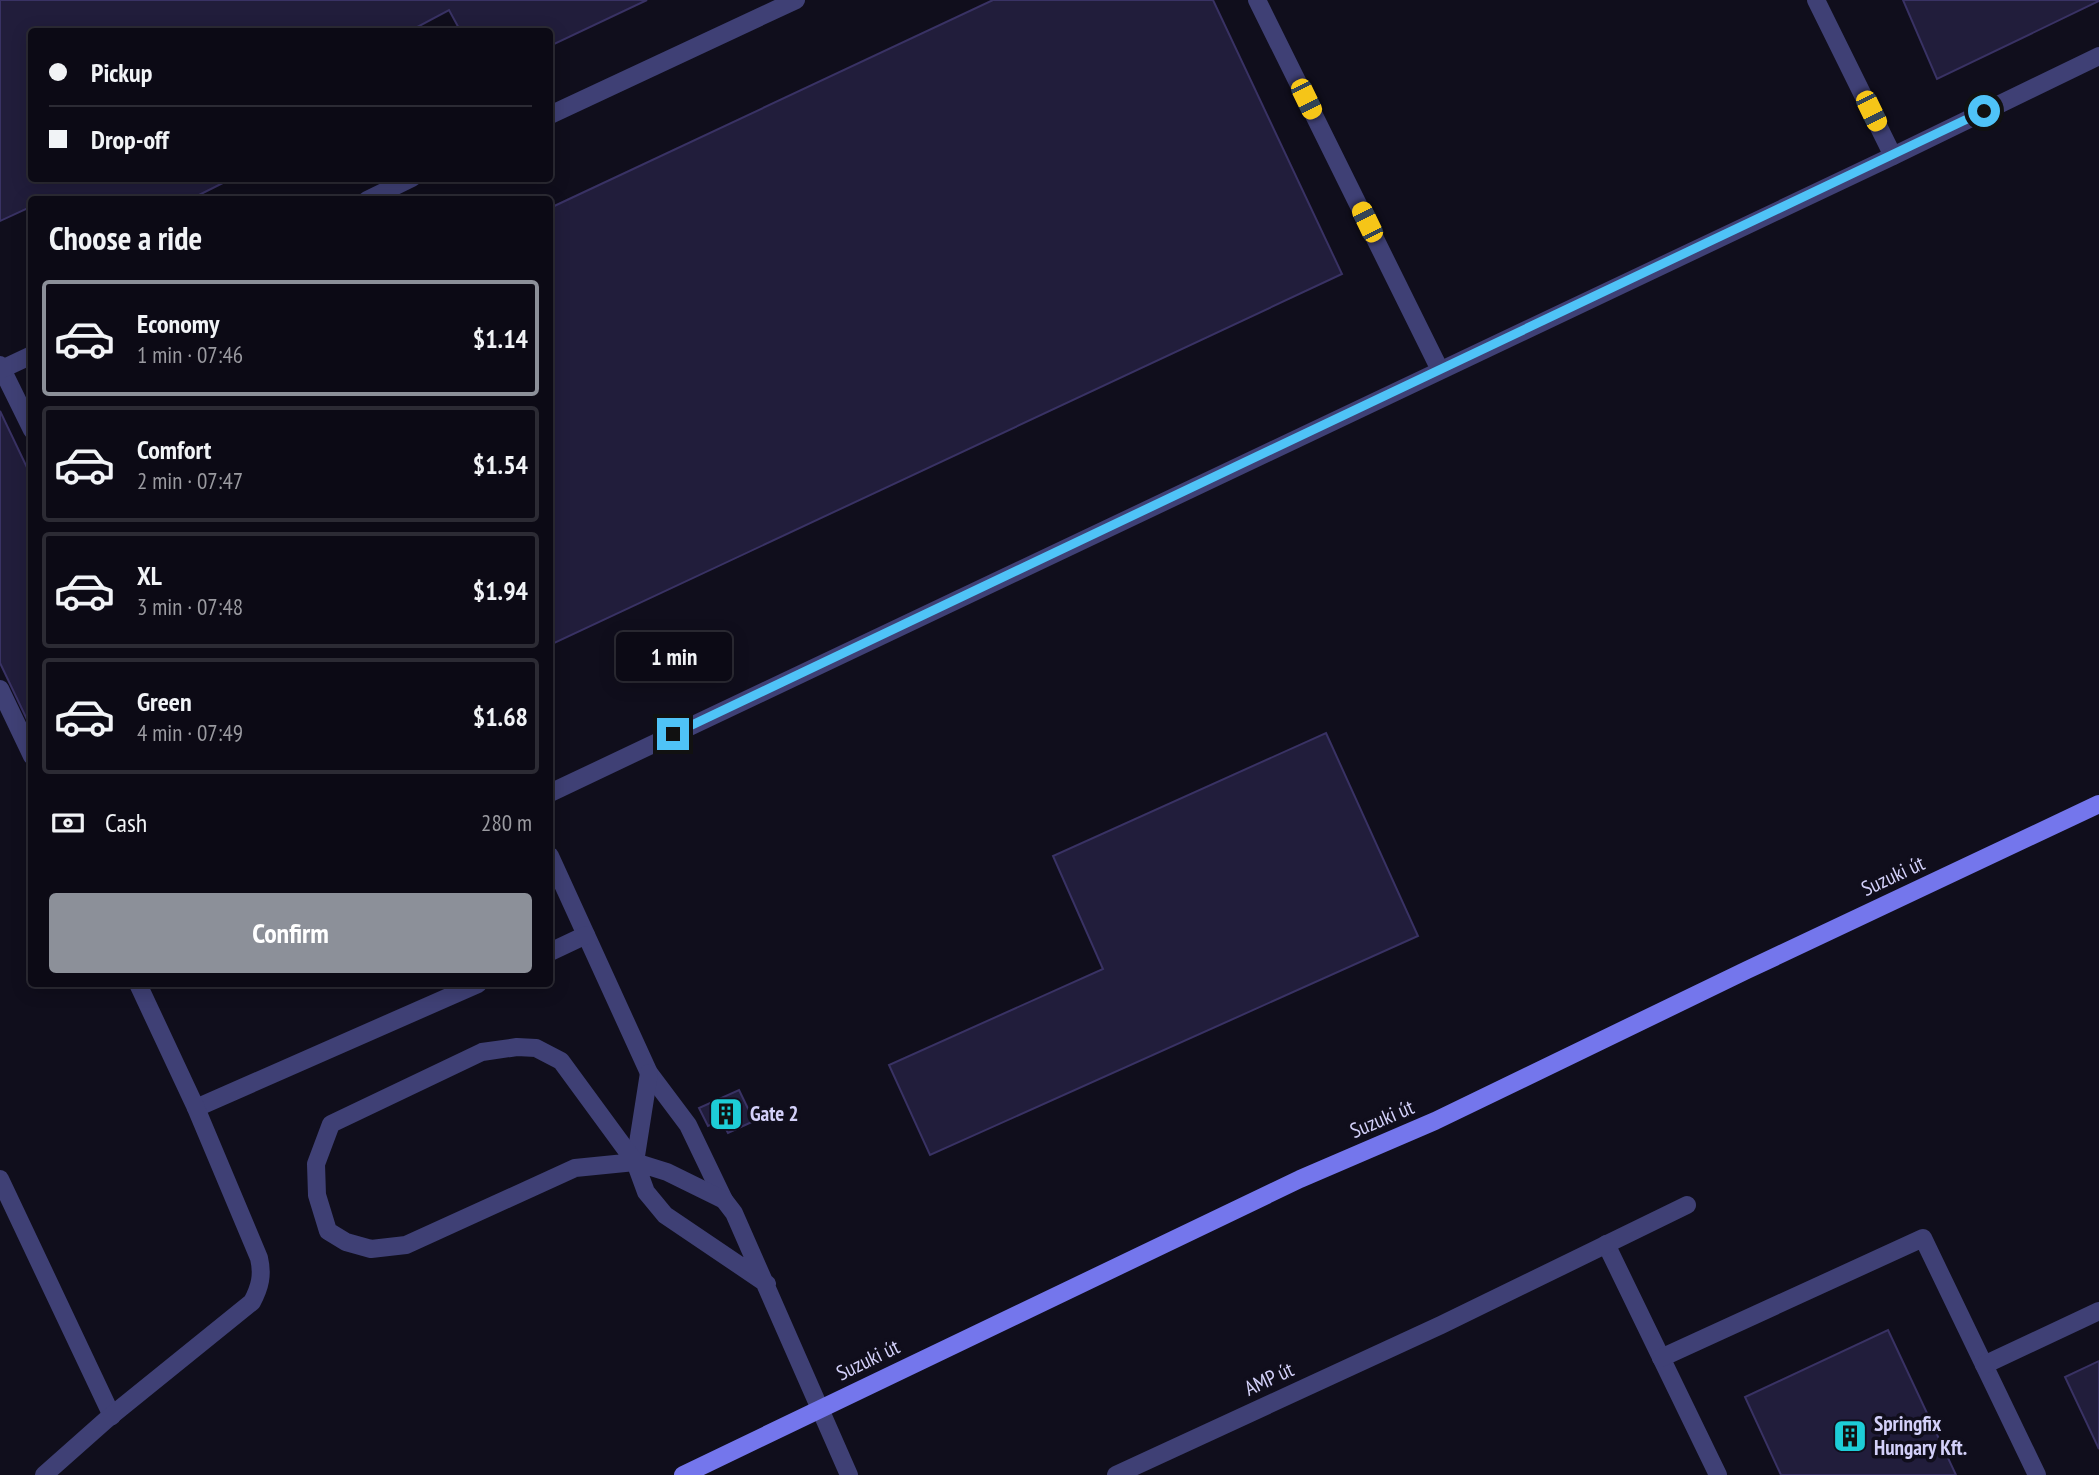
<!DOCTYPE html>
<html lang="en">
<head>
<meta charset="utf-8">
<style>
  body { margin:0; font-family:"PT Sans Narrow",sans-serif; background:#1a1822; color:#f1f3f6; height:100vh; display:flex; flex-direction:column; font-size:26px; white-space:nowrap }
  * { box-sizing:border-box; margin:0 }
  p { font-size:23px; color:#9a9aa0 }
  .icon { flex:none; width:38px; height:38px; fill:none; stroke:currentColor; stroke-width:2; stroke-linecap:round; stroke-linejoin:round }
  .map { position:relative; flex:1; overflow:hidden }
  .details { position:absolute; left:28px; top:196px; width:525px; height:791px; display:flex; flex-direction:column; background:#0c0a15; border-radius:7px; box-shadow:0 4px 18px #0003,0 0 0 2px #2c2b34 }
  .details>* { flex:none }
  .hud { position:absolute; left:28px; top:28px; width:525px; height:154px; border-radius:7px; box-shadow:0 4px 18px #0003,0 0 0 2px #2c2b34; display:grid; align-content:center; height:154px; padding:0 21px; background:#0c0a15 }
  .end { position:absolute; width:32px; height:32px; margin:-16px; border:9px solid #4fc3f7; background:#111; box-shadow:0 0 0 4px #111 }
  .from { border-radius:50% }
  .bubble { position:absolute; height:49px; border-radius:7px; background:#0c0a15; box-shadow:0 4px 18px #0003,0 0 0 2px #2c2b34; font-size:23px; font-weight:600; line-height:49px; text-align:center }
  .car { position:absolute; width:21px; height:42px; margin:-21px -10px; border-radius:9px; box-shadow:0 0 5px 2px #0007; background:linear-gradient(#f5c518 24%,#345 0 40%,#f5c518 0 76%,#345 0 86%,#f5c518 0) }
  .hud b { display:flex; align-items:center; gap:24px; height:66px; font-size:26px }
  .hud b+b { border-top:2px solid #2c2b34 }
  .hud i { width:18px; height:18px; background:#f1f3f6 }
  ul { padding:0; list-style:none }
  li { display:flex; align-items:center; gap:21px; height:116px; margin:0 14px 10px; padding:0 7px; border:4px solid #2c2b34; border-radius:7px }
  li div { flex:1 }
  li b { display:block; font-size:26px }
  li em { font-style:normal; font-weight:600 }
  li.current { border-color:#8c9099 }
  li>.icon { width:63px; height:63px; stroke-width:1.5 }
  h2 { padding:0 21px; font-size:32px; line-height:84px }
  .pay { display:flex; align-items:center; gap:18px; height:77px; padding:0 21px; font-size:26px }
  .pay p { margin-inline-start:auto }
  .button { display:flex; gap:14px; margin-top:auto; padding:14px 21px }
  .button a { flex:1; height:80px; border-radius:7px; background:#8c9099; color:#fff; font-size:28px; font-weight:600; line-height:80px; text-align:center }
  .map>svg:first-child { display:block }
</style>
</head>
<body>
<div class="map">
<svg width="2099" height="1475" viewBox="0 0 2099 1475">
  <rect width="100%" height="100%" fill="#100e1c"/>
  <!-- building -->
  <g fill="#211d3b" stroke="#393264" stroke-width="2">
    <polygon points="0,0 647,0 550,46 550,32 461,32 449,10 408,32 32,32 32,178 226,178 227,181 189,200 32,200 32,216 28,208 0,221"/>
    <polygon points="993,0 1213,0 1342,274 550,645 550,208"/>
    <polygon points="1903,0 2099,0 2099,1 1937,79"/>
    <polygon points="0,411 32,478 32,730 0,663"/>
    <polygon points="1326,733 1418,936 930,1155 889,1065 1103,969 1053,856"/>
    <polygon points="739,1090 754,1121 728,1133 721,1120 708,1126 699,1108"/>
    <polygon points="1888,1330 1956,1475 1781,1475 1745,1397"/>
    <polygon points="2099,1361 2099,1449 2065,1377"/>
  </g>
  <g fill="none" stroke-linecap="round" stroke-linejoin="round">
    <!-- lane -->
    <g stroke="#3f4075" stroke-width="18">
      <polyline points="1257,0 1440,370"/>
      <polyline points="1816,0 1893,156"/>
      <polyline points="550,115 796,0"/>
      <polyline points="367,200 412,178"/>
      <polyline points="0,365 32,430"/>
      <polyline points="2,369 32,355"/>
      <polyline points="0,689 32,756"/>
      <polyline points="550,793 1893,156 2099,56"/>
      <polyline points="550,856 649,1073 688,1125 724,1200"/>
      <polyline points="550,952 586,935"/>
      <polyline points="196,1108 478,984"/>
      <polyline points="635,1162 649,1073"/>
      <polyline points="0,1179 112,1416"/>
      <polyline points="1606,1244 1718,1475"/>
      <polyline points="767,1284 665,1215 646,1192 635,1162 561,1061 536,1048 517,1047 482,1052 331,1124 316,1164 317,1195 328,1231 346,1242 371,1249 406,1245 575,1168 635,1162 667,1172 724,1200 734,1213 820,1409"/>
      <polyline points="1661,1358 1923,1238 2037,1475"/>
      <polyline points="1984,1365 2099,1311"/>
      <path d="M44,1475L106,1420L252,1302C260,1287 263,1275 259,1258L196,1108L138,984"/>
    </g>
    <!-- street -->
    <g stroke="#3f4075" stroke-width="18">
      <polyline points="820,1409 849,1475"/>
      <polyline points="1116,1475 1441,1325 1687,1205"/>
    </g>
    <!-- secondary -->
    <polyline stroke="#7476ec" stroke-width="18" points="683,1475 1300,1179 1435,1121 1747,970 2099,804"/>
  </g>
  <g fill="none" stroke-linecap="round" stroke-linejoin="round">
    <!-- route -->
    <polyline stroke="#4fc3f7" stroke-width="9" points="673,734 1984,111"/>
  </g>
  <!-- icons -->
  <defs>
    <g id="building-square" transform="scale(1.75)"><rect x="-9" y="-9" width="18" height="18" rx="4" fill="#1dcdd7" stroke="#100e1c"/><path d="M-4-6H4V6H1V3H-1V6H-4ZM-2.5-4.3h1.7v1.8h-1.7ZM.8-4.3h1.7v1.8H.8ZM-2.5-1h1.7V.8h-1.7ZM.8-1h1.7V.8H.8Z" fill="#111"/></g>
  </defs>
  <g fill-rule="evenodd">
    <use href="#building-square" x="726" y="1114"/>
    <use href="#building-square" x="1850" y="1436"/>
  </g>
  <g text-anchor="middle" stroke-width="7" stroke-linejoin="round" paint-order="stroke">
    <!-- street labels -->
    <g font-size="21" fill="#d3d0f9" stroke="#100e1c">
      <text transform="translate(1893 876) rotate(-25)" y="7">Suzuki út</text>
      <text transform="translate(1382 1119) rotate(-23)" y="7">Suzuki út</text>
      <text transform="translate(868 1360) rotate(-26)" y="7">Suzuki út</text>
      <text transform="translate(1269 1379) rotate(-25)" y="7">AMP út</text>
    </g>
    <!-- poi labels -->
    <g font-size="21" font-weight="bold" fill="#d3d0f9" stroke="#100e1c" text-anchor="start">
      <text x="750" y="1121">Gate 2</text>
      <text x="1874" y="1431">Springfix<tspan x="1874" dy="24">Hungary Kft.</tspan></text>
    </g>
  </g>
</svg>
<i class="end from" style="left:1984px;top:111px"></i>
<i class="end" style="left:673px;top:734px"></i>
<div class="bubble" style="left:616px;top:632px;width:116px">1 min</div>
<i class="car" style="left:1306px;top:99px;rotate:154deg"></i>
<i class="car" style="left:1871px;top:111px;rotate:154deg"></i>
<i class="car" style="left:1367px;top:222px;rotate:334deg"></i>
<div class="hud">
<b><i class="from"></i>Pickup</b>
<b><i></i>Drop-off</b>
</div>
<section class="details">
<h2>Choose a ride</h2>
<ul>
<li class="current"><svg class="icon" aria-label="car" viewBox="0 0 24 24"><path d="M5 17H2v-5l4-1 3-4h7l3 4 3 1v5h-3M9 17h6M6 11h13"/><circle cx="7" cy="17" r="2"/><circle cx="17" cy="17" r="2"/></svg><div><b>Economy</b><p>1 min · 07:46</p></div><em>$1.14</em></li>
<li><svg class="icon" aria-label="car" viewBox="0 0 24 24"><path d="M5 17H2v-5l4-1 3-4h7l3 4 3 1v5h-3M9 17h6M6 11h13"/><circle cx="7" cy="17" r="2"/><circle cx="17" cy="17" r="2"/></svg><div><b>Comfort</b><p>2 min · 07:47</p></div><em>$1.54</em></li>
<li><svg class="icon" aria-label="car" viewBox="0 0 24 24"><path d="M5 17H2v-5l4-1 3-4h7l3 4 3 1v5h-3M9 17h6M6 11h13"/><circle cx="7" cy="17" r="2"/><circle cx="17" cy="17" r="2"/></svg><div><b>XL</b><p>3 min · 07:48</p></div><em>$1.94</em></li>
<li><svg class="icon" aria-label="car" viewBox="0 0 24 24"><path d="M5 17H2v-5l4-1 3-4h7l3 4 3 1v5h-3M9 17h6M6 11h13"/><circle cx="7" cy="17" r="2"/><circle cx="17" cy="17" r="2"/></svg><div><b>Green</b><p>4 min · 07:49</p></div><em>$1.68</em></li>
</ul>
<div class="pay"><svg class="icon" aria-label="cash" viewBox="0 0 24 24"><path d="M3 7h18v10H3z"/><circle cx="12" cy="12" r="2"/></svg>Cash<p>280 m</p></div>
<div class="button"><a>Confirm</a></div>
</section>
</div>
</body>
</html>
